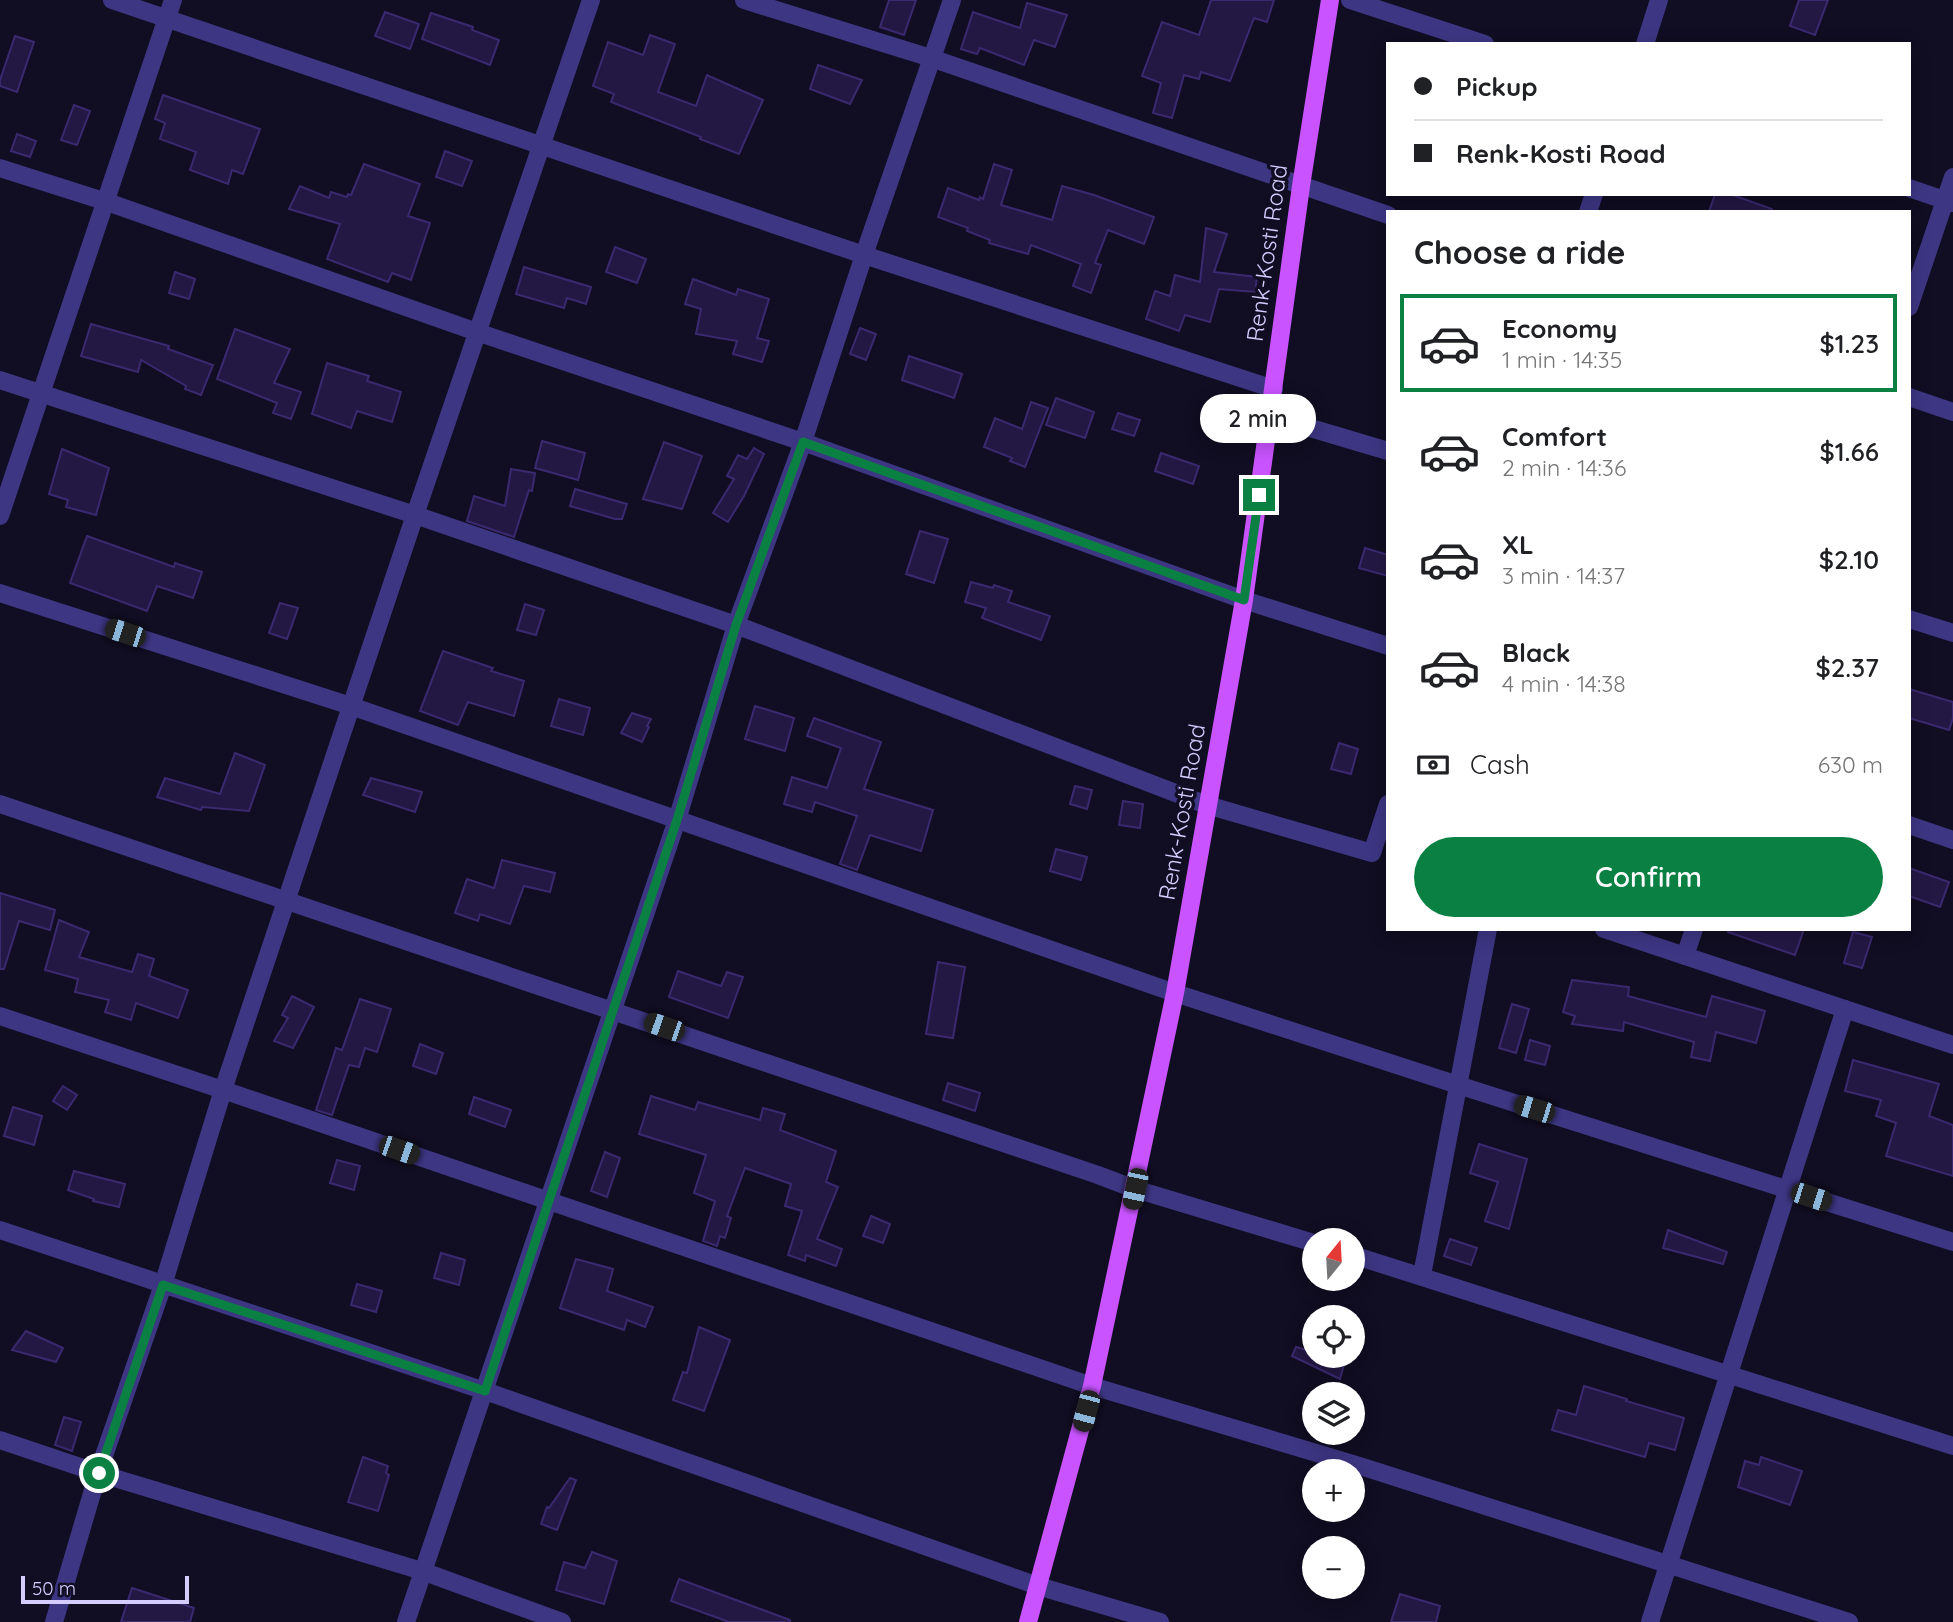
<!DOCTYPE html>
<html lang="en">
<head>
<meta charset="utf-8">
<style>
  body { margin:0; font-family:Quicksand,sans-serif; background:#f6f6f6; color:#202124; height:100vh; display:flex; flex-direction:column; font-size:26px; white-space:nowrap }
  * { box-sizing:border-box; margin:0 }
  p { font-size:23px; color:#757577 }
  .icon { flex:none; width:38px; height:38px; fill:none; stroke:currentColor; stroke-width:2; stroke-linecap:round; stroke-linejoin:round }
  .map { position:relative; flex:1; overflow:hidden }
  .drawer { position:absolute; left:1386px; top:210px; width:525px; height:721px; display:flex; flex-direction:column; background:#fff; border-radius:0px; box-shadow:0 4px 18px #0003 }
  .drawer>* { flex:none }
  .hud { position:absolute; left:1386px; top:42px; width:525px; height:154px; border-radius:0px; box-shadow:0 4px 18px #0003; display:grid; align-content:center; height:154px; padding:0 28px; background:#fff }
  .needle { width:46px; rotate:18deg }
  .fabs { position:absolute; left:1302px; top:1228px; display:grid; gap:14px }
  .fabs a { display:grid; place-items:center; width:63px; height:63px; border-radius:50%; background:#fff; box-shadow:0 4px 18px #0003; font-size:35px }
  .scale { position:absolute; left:21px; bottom:18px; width:168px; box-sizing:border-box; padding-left:7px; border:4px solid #d6cdff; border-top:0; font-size:19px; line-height:24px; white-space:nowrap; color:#d6cdff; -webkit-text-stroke:5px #110d22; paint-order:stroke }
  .end { position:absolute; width:32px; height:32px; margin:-16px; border:9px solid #0b8043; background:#fff; box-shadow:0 0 0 4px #fff }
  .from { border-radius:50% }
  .bubble { position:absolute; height:49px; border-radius:24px; background:#fff; box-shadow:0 4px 18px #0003; font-size:23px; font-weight:600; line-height:49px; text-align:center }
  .car { position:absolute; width:21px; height:42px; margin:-21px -10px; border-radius:9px; box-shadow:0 0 5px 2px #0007; background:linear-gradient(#222 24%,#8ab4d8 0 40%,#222 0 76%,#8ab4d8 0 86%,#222 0) }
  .hud b { display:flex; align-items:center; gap:24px; height:66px; font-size:26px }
  .hud b+b { border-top:2px solid #e0e0e0 }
  .hud i { width:18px; height:18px; background:#202124 }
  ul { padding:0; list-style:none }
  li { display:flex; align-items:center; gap:21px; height:98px; margin:0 14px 10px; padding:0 14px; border:4px solid transparent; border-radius:0px }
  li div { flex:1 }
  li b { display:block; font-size:26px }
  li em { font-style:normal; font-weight:600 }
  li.current { border-color:#0b8043 }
  li>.icon { width:63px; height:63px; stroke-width:1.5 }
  h2 { padding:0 28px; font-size:32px; line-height:84px }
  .pay { display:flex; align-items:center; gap:18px; height:77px; padding:0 28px; font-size:26px }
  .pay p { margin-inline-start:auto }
  .action { display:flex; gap:14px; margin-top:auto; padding:14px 28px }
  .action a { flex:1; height:80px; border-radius:42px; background:#0b8043; color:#fff; font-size:28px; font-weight:600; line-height:80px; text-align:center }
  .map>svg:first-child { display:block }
</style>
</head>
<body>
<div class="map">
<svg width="1953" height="1622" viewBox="0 0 1953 1622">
  <rect width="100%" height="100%" fill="#110d22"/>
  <!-- building -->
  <g fill="#231844" stroke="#3b2970" stroke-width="2">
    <polygon points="889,0 916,0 904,35 880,27"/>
    <polygon points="1211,0 1274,0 1267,22 1254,18 1230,81 1201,72 1199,79 1184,75 1172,118 1153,113 1161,83 1142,76 1162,22 1199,35"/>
    <polygon points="1799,0 1828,0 1815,35 1790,26"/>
    <polygon points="1027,3 1067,15 1055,47 1034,40 1024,65 980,48 977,54 961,49 973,12 1020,28"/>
    <polygon points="385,12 419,24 410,49 375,36"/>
    <polygon points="431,13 473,27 472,30 499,40 490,65 422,39"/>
    <polygon points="650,35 675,44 658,92 696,106 707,75 763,100 739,154 700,139 701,137 611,102 614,94 593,86 608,42 643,55"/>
    <polygon points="15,36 34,42 17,92 0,86 0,80"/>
    <polygon points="818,65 862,80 850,104 810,89"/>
    <polygon points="163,95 260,129 243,174 232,170 228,184 190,170 196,152 160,139 165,123 155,119"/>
    <polygon points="74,105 90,111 77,145 61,140"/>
    <polygon points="17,134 36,141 30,157 11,151"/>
    <polygon points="445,151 472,161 462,186 436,177"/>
    <polygon points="364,164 420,184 408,216 430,223 411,280 392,273 388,282 327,259 340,224 289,209 300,186 329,198 331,192 347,197 348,194 351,195"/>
    <polygon points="994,164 1012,170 1001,205 1052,220 1062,186 1094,195 1154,217 1144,244 1108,230 1095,263 1101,265 1091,293 1073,286 1081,264 1031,245 1028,254 989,243 990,240 967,231 968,228 938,217 948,188 979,200 980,197 983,199"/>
    <polygon points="1715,194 1730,194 1772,209 1771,212 1709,212"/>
    <polygon points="1206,228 1227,234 1214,272 1257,277 1255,292 1219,289 1210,322 1185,315 1179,331 1146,319 1155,291 1170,296 1175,275 1200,282"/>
    <polygon points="615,247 646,259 637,283 606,272"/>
    <polygon points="524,267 591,287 586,304 567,298 564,308 516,294"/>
    <polygon points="175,272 195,279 189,299 169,293"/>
    <polygon points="693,279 736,295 738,289 769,299 757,338 769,341 762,362 733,354 737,341 696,334 701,309 685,304"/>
    <polygon points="91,324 169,346 168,349 213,365 201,395 185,389 186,386 141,360 138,372 81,356"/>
    <polygon points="860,328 876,334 866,360 850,354"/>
    <polygon points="235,329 290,349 274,383 301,392 291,419 273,413 277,403 217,379"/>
    <polygon points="909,356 962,374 954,398 902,380"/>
    <polygon points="327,363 369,376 367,381 401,392 392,422 357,411 351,428 312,414"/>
    <polygon points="1056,398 1094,412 1085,438 1046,425"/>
    <polygon points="1031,402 1048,408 1025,467 1010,461 1012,458 984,447 995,418 1022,429"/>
    <polygon points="1118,413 1140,420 1134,436 1112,429"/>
    <polygon points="542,441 585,453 578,480 535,468"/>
    <polygon points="664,442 702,456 682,509 643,499"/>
    <polygon points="754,448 764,454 744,496 728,522 713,513 734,479 727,476 738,455 747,459"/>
    <polygon points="62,449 109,468 96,515 66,507 68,500 49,494"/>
    <polygon points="1161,453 1199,466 1193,484 1155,471"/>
    <polygon points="511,469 535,473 532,491 529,490 514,537 467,521 474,496 505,506"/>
    <polygon points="575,489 627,504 622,519 615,519 570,506"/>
    <polygon points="920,531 948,539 934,583 906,574"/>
    <polygon points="87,536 174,567 175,563 202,572 193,598 157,586 147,611 70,583"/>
    <polygon points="1365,548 1388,555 1388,576 1359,568"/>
    <polygon points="971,582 993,588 994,585 1012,591 1008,602 1050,616 1041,640 982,618 986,608 965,602"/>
    <polygon points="280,603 298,608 287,639 269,633"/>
    <polygon points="525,604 544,610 536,635 517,630"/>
    <polygon points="443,651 493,668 491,671 524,681 514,716 468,702 458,725 420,711"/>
    <polygon points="1909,689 1953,702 1953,718 1949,730 1909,718"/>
    <polygon points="559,699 590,708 583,735 551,726"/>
    <polygon points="755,706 794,718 785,751 745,739"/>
    <polygon points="632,713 651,719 647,726 649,727 642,742 621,733"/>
    <polygon points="814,718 881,742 864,789 933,810 921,851 870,835 857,870 840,864 857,816 815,802 812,812 784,804 792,777 827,788 841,748 807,736"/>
    <polygon points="1339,743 1358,749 1351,774 1331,769"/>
    <polygon points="235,753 265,765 249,811 202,807 201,810 157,797 165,778 220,794"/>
    <polygon points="371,778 422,792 415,812 363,795"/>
    <polygon points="1075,786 1092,790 1087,809 1070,804"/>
    <polygon points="1123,801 1143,804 1140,828 1119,825"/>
    <polygon points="1056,849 1087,857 1081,880 1050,871"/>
    <polygon points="502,860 555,873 550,892 524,886 510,924 480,914 478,921 455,913 467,879 494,888"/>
    <polygon points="1909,868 1949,882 1940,907 1909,896"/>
    <polygon points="0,893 55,910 50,930 19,921 4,969 0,969"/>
    <polygon points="59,920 89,932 79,957 132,972 138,954 154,959 149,976 188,990 178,1018 136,1003 131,1020 105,1012 109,1000 75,992 78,979 45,970"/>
    <polygon points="1728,929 1804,929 1795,955 1728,932"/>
    <polygon points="1853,932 1872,937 1862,968 1844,963"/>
    <polygon points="938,962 965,967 953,1038 926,1034"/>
    <polygon points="678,971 721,986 727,972 743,977 728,1018 669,997"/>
    <polygon points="1572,980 1629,987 1628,996 1706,1017 1712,996 1765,1011 1756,1043 1716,1032 1710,1061 1691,1057 1694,1042 1624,1022 1623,1031 1572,1024 1575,1016 1563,1012"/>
    <polygon points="292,996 314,1007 293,1048 274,1041 288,1018 282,1015"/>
    <polygon points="360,999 391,1009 377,1052 365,1048 359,1067 349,1065 332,1115 316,1110 336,1048 342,1050"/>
    <polygon points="1512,1004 1529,1009 1516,1053 1499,1048"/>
    <polygon points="1530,1040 1550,1046 1545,1065 1525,1060"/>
    <polygon points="420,1044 443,1053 436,1074 413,1066"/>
    <polygon points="1853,1060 1939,1084 1929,1116 1953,1125 1953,1176 1886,1156 1896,1123 1876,1116 1881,1100 1845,1091"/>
    <polygon points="948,1083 980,1093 975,1111 943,1100"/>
    <polygon points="63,1086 77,1095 67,1110 53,1101"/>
    <polygon points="651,1096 695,1110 698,1102 760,1120 763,1108 785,1114 780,1130 836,1151 826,1182 838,1187 817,1239 842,1249 836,1266 806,1255 805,1261 788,1255 802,1211 785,1206 791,1184 745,1168 727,1216 731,1218 725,1238 720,1236 717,1246 703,1241 715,1201 694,1193 706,1155 639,1134"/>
    <polygon points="474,1097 511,1110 505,1127 469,1114"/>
    <polygon points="13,1107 42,1116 34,1145 4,1136"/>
    <polygon points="1479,1144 1527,1159 1509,1229 1485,1221 1498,1182 1470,1173"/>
    <polygon points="605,1152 620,1158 607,1197 591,1191"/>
    <polygon points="337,1160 360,1166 354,1190 330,1183"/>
    <polygon points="74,1171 125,1184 119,1207 93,1201 94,1199 68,1190"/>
    <polygon points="871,1216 890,1224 883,1243 863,1236"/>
    <polygon points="1668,1230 1727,1252 1723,1264 1663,1248"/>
    <polygon points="1450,1239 1477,1248 1471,1265 1444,1256"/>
    <polygon points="441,1253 465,1260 459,1285 434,1278"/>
    <polygon points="576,1259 613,1269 607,1291 653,1307 645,1327 627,1320 624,1330 560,1308"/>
    <polygon points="357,1284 382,1291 376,1312 351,1305"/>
    <polygon points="699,1327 730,1340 704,1411 673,1400 683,1372 687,1373"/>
    <polygon points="26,1331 63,1348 56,1362 12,1350"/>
    <polygon points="1296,1347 1314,1352 1314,1356 1329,1356 1345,1361 1340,1379 1292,1356"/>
    <polygon points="1584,1386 1627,1399 1626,1401 1684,1418 1675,1450 1649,1443 1645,1457 1552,1430 1558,1410 1576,1415"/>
    <polygon points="64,1417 81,1422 72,1451 55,1445"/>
    <polygon points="363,1457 388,1466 386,1473 389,1475 378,1511 348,1502"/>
    <polygon points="1761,1457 1802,1471 1790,1505 1738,1487 1745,1461 1759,1465"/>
    <polygon points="570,1478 576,1480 557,1530 541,1524 547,1507 549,1508"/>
    <polygon points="592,1552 617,1561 604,1604 556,1590 564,1562 585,1568"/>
    <polygon points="679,1579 790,1620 790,1622 729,1622 671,1601"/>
    <polygon points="132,1588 194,1608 190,1622 121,1622"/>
    <polygon points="1400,1594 1440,1606 1436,1622 1391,1622"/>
  </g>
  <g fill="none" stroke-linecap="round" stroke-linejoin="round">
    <!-- minor -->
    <g stroke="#3d3683" stroke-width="18">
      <polyline points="112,0 864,255 1274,389"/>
      <polyline points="744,0 931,58 1388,215"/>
      <polyline points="1350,0 1485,44"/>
      <polyline points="1645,44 1659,0"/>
      <polyline points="0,168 107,202 477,332 803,442 1244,600 1388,646"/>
      <polyline points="1909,188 1953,203"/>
      <polyline points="1588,212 1594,194"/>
      <polyline points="1909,307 1953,177"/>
      <polyline points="0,380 415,515 736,625 1207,805 1372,853 1388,804"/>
      <polyline points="1909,397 1953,412"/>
      <polyline points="1270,416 1388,451"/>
      <polyline points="0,516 173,0"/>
      <polyline points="0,593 351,706 1175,993 1458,1085 1953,1242"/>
      <polyline points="1909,619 1953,633"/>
      <polyline points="0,804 1098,1175 1135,1189 1314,1243"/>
      <polyline points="1909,825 1953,840"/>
      <polyline points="1604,929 1953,1045"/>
      <polyline points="1685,956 1694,929"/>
      <polyline points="0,1016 223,1090 1092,1386 1360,1466 1849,1622"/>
      <polyline points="0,1230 485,1391 1038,1586 1160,1622"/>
      <polyline points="1353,1255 1953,1446"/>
      <polyline points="1422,1275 1488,929"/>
      <polyline points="0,1440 98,1473 422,1571 562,1622"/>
      <polyline points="54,1622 98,1473 163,1285 223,1090 415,515 591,0"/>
      <polyline points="406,1622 677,820 736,625 803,442 864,255 952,0"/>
      <polyline points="1650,1622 1845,1009"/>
    </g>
    <!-- primary -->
    <polyline stroke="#c954ff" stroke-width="18" points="1028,1622 1092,1386 1175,993 1244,600 1301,186 1330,0"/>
  </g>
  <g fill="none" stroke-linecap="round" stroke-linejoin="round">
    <!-- route -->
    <polyline stroke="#0b8043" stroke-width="9" points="99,1473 163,1285 485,1391 677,820 736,625 803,442 1244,600 1259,495"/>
  </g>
  <g text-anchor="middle" stroke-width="7" stroke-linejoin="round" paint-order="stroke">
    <!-- street labels -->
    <g font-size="23" fill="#d6cdff" stroke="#110d22">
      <text transform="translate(1267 253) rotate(-82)" y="8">Renk-Kosti Road</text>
      <text transform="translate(1182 812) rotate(-80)" y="8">Renk-Kosti Road</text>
    </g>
  </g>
</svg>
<div class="fabs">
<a><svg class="needle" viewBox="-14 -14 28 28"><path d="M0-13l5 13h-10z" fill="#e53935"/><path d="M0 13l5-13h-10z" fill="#757577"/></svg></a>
<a><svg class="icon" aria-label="locate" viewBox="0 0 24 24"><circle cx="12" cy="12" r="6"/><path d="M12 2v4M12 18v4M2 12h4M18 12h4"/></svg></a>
<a><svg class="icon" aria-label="layers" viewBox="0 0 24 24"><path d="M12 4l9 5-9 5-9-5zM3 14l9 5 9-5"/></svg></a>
<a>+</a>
<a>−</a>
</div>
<div class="scale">50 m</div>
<i class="end from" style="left:99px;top:1473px"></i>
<i class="end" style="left:1259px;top:495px"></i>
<div class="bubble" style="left:1200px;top:394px;width:116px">2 min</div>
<i class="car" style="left:125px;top:633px;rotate:288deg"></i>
<i class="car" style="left:664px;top:1027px;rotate:289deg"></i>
<i class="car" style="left:1534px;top:1109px;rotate:287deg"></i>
<i class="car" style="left:399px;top:1150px;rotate:109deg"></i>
<i class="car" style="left:1135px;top:1189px;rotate:192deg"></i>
<i class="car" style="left:1811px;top:1197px;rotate:108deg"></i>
<i class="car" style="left:1086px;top:1411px;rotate:195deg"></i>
<div class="hud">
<b><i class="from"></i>Pickup</b>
<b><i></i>Renk-Kosti Road</b>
</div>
<section class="drawer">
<h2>Choose a ride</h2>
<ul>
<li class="current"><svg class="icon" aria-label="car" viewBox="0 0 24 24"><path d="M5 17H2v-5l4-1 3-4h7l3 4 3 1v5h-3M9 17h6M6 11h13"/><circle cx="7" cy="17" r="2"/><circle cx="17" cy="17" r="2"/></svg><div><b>Economy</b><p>1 min · 14:35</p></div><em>$1.23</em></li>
<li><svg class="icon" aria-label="car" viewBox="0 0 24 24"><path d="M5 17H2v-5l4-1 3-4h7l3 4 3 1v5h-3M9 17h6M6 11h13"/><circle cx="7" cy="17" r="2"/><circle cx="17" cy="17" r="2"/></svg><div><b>Comfort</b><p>2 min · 14:36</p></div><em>$1.66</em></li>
<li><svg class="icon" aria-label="car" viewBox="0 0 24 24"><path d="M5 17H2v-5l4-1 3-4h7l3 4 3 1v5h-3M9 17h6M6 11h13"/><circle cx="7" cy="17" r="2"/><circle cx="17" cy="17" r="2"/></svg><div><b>XL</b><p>3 min · 14:37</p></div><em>$2.10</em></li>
<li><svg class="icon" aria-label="car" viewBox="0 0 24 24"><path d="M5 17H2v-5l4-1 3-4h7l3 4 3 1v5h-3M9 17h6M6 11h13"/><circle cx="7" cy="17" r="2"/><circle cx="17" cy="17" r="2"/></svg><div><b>Black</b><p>4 min · 14:38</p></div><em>$2.37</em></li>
</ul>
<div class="pay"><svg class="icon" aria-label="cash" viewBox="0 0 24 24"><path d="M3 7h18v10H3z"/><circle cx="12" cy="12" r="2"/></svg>Cash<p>630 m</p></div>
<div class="action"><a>Confirm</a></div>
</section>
</div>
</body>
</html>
